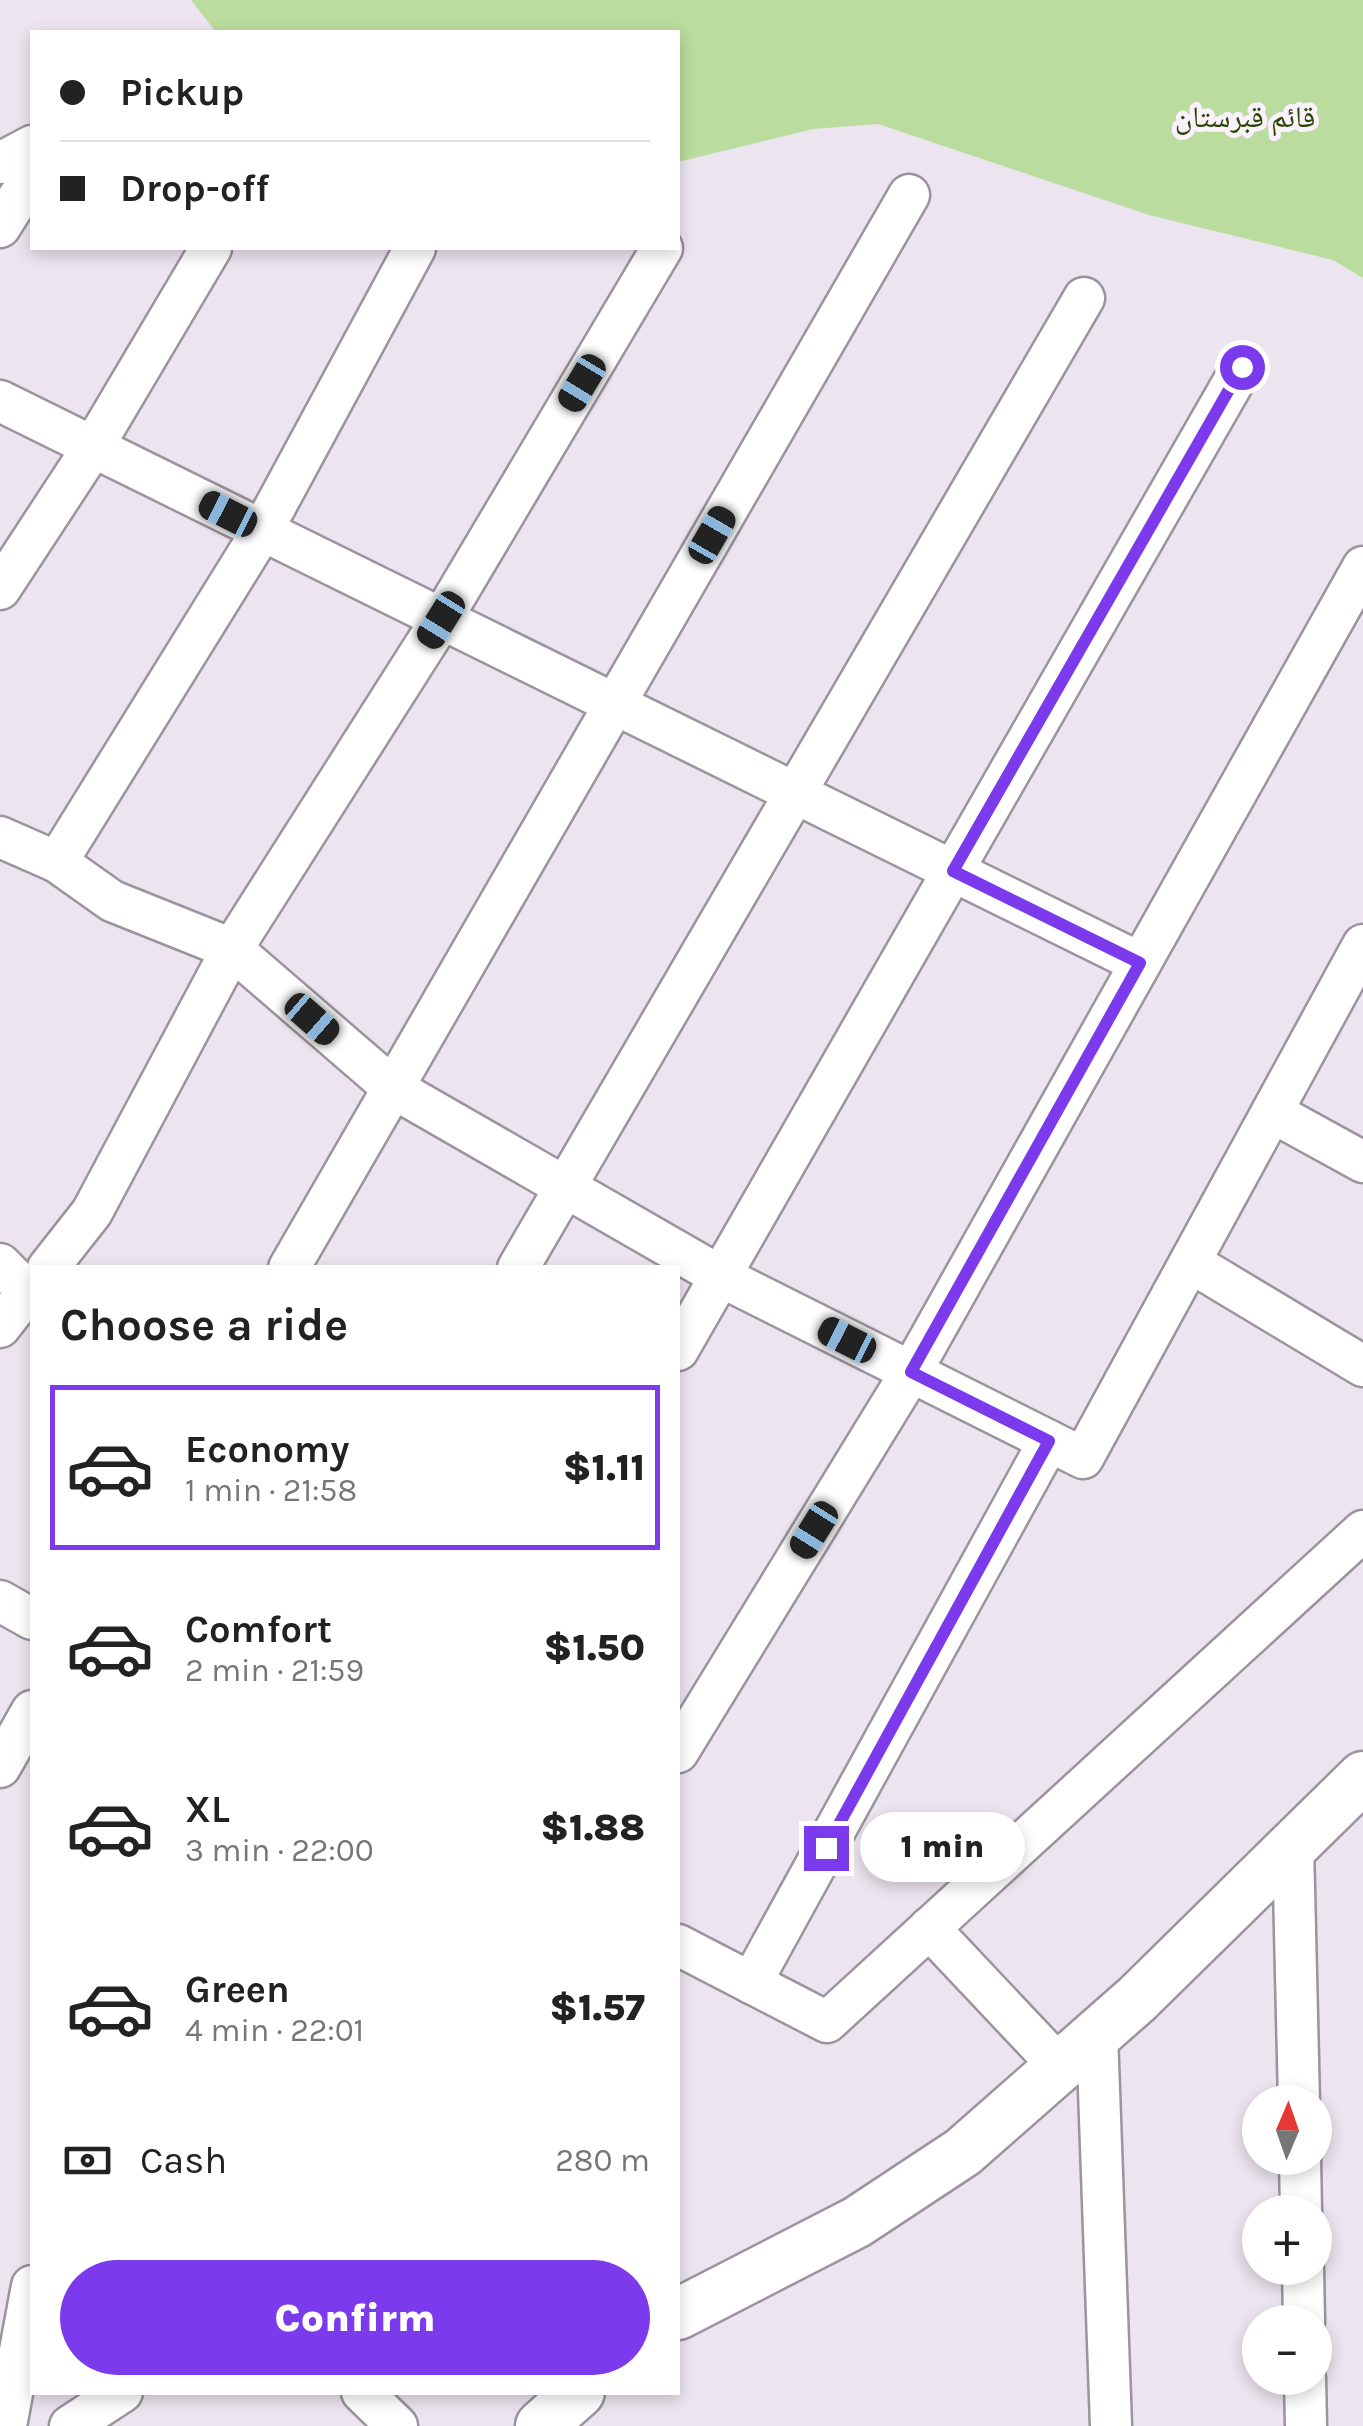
<!DOCTYPE html>
<html lang="en">
<head>
<meta charset="utf-8">
<style>
  body { margin:0; font-family:Karla,"Noto Naskh Arabic",sans-serif; background:#f6f6f6; color:#222; height:100vh; display:flex; flex-direction:column; font-size:38px; white-space:nowrap }
  * { box-sizing:border-box; margin:0 }
  p { font-size:32px; color:#767676 }
  .icon { flex:none; width:55px; height:55px; fill:none; stroke:currentColor; stroke-width:2; stroke-linecap:round; stroke-linejoin:round }
  .map { position:relative; flex:1; overflow:hidden }
  .drawer { position:absolute; left:30px; top:1265px; width:650px; height:1130px; display:flex; flex-direction:column; background:#fff; border-radius:0px; box-shadow:0 5px 15px #0003 }
  .drawer>* { flex:none }
  .top-card { position:absolute; left:30px; top:30px; width:650px; height:220px; border-radius:0px; box-shadow:0 5px 15px #0003; display:grid; align-content:center; height:220px; padding:0 30px; background:#fff }
  .needle { width:65px; rotate:2deg }
  .fabs { position:absolute; left:1242px; top:2085px; display:grid; gap:20px }
  .fabs a { display:grid; place-items:center; width:90px; height:90px; border-radius:50%; background:#fff; box-shadow:0 5px 15px #0003; font-size:50px }
  .end { position:absolute; width:45px; height:45px; margin:-22px; border:12px solid #7c3aed; background:#fff; box-shadow:0 0 0 5px #fff }
  .from { border-radius:50% }
  .bubble { position:absolute; height:70px; border-radius:35px; background:#fff; box-shadow:0 5px 15px #0003; font-size:32px; font-weight:800; line-height:70px; text-align:center }
  .car { position:absolute; width:30px; height:60px; margin:-30px -15px; border-radius:12px; box-shadow:0 0 8px 2px #0007; background:linear-gradient(#222 24%,#8ab4d8 0 40%,#222 0 76%,#8ab4d8 0 86%,#222 0) }
  .top-card b { display:flex; align-items:center; gap:35px; height:95px; font-size:38px }
  .top-card b+b { border-top:2px solid #e0e0e0 }
  .top-card i { width:25px; height:25px; background:#222 }
  ul { padding:0; list-style:none }
  li { display:flex; align-items:center; gap:30px; height:165px; margin:0 20px 15px; padding:0 10px; border:5px solid transparent; border-radius:0px }
  li div { flex:1 }
  li b { display:block; font-size:38px }
  li em { font-style:normal; font-weight:800 }
  li.on { border-color:#7c3aed }
  li>.icon { width:90px; height:90px; stroke-width:1.5 }
  h2 { padding:0 30px; font-size:45px; line-height:120px }
  .pay { display:flex; align-items:center; gap:25px; height:110px; padding:0 30px; font-size:38px }
  .pay p { margin-inline-start:auto }
  .button { display:flex; gap:20px; margin-top:auto; padding:20px 30px }
  .button a { flex:1; height:115px; border-radius:60px; background:#7c3aed; color:#fff; font-size:40px; font-weight:800; line-height:115px; text-align:center }
  .map>svg:first-child { display:block }
</style>
</head>
<body>
<div class="map">
<svg width="1363" height="2426" viewBox="0 0 1363 2426">
  <rect width="100%" height="100%" fill="#ece4ee"/>
  <!-- green -->
  <polygon fill="#badc9f" points="191,0 1363,0 1363,278 1333,260 1149,215 878,124 813,129 678,162 678,32 216,32"/>
  <g fill="none" stroke-linecap="round" stroke-linejoin="round">
    <!-- minor casing -->
    <g stroke="#9b939d" stroke-width="45">
      <g id="minor">
        <polyline points="0,163 32,146"/>
        <polyline points="0,227 32,176"/>
        <polyline points="662,248 441,620 232,949 393,1088 720,1276 1083,1458 1363,945"/>
        <polyline points="0,401 1140,963"/>
        <polyline points="0,589 93,447 211,248"/>
        <polyline points="0,837 57,862 112,901 232,949 92,1212 48,1268"/>
        <polyline points="57,862 262,531 415,248"/>
        <polyline points="1272,1112 1363,1162"/>
        <polyline points="1190,1262 1363,1366"/>
        <polyline points="0,1264 28,1292"/>
        <polyline points="289,1268 909,195"/>
        <polyline points="518,1268 1084,298"/>
        <polyline points="0,1327 32,1286"/>
        <polyline points="678,1350 1242,367"/>
        <polyline points="0,1601 32,1619"/>
        <polyline points="678,1752 911,1372 1363,567"/>
        <polyline points="0,1767 32,1711"/>
        <polyline points="1293,1845 1299,2102"/>
        <polyline points="929,1928 1060,2067"/>
        <polyline points="678,1945 827,2022 1363,1531"/>
        <polyline points="751,1983 1049,1441"/>
        <polyline points="1097,2034 1111,2426"/>
        <polyline points="1300,2158 1301,2212"/>
        <polyline points="1303,2268 1304,2322"/>
        <polyline points="1305,2378 1306,2426"/>
        <polyline points="362,2392 397,2426"/>
        <polyline points="6,2426 32,2286"/>
        <polyline points="70,2426 122,2392"/>
      </g>
    </g>
    <!-- tertiary casing -->
    <g stroke="#9b939d" stroke-width="55">
      <g id="tertiary">
        <polyline points="678,2314 857,2222 963,2152 1137,1999 1363,1777"/>
        <polyline points="541,2426 579,2392"/>
      </g>
    </g>
    <!-- minor -->
    <use href="#minor" stroke="#fff" stroke-width="40"/>
    <!-- tertiary -->
    <use href="#tertiary" stroke="#fff" stroke-width="50"/>
  </g>
  <g fill="none" stroke-linecap="round" stroke-linejoin="round">
    <!-- route -->
    <polyline stroke="#7c3aed" stroke-width="12" points="826,1848 1049,1441 911,1372 1140,963 953,871 1242,367"/>
  </g>
  <g text-anchor="middle" stroke-width="10" stroke-linejoin="round" paint-order="stroke">
    <!-- park labels -->
    <g font-size="30" fill="#294602" stroke="#faf1fc">
      <text x="1245" y="127">قائم قبرستان</text>
    </g>
  </g>
</svg>
<div class="fabs">
<a><svg class="needle" viewBox="-14 -14 28 28"><path d="M0-13l5 13h-10z" fill="#e53935"/><path d="M0 13l5-13h-10z" fill="#767676"/></svg></a>
<a>+</a>
<a>−</a>
</div>
<i class="end from" style="left:1242px;top:367px"></i>
<i class="end" style="left:826px;top:1848px"></i>
<div class="bubble" style="left:860px;top:1812px;width:165px">1 min</div>
<i class="car" style="left:582px;top:383px;rotate:211deg"></i>
<i class="car" style="left:228px;top:514px;rotate:297deg"></i>
<i class="car" style="left:712px;top:535px;rotate:30deg"></i>
<i class="car" style="left:441px;top:620px;rotate:212deg"></i>
<i class="car" style="left:312px;top:1019px;rotate:131deg"></i>
<i class="car" style="left:847px;top:1340px;rotate:297deg"></i>
<i class="car" style="left:814px;top:1530px;rotate:212deg"></i>
<div class="top-card">
<b><i class="from"></i>Pickup</b>
<b><i></i>Drop-off</b>
</div>
<section class="drawer">
<h2>Choose a ride</h2>
<ul>
<li class="on"><svg class="icon" aria-label="car" viewBox="0 0 24 24"><path d="M5 17H2v-5l4-1 3-4h7l3 4 3 1v5h-3M9 17h6M6 11h13"/><circle cx="7" cy="17" r="2"/><circle cx="17" cy="17" r="2"/></svg><div><b>Economy</b><p>1 min · 21:58</p></div><em>$1.11</em></li>
<li><svg class="icon" aria-label="car" viewBox="0 0 24 24"><path d="M5 17H2v-5l4-1 3-4h7l3 4 3 1v5h-3M9 17h6M6 11h13"/><circle cx="7" cy="17" r="2"/><circle cx="17" cy="17" r="2"/></svg><div><b>Comfort</b><p>2 min · 21:59</p></div><em>$1.50</em></li>
<li><svg class="icon" aria-label="car" viewBox="0 0 24 24"><path d="M5 17H2v-5l4-1 3-4h7l3 4 3 1v5h-3M9 17h6M6 11h13"/><circle cx="7" cy="17" r="2"/><circle cx="17" cy="17" r="2"/></svg><div><b>XL</b><p>3 min · 22:00</p></div><em>$1.88</em></li>
<li><svg class="icon" aria-label="car" viewBox="0 0 24 24"><path d="M5 17H2v-5l4-1 3-4h7l3 4 3 1v5h-3M9 17h6M6 11h13"/><circle cx="7" cy="17" r="2"/><circle cx="17" cy="17" r="2"/></svg><div><b>Green</b><p>4 min · 22:01</p></div><em>$1.57</em></li>
</ul>
<div class="pay"><svg class="icon" aria-label="cash" viewBox="0 0 24 24"><path d="M3 7h18v10H3z"/><circle cx="12" cy="12" r="2"/></svg>Cash<p>280 m</p></div>
<div class="button"><a>Confirm</a></div>
</section>
</div>
</body>
</html>
